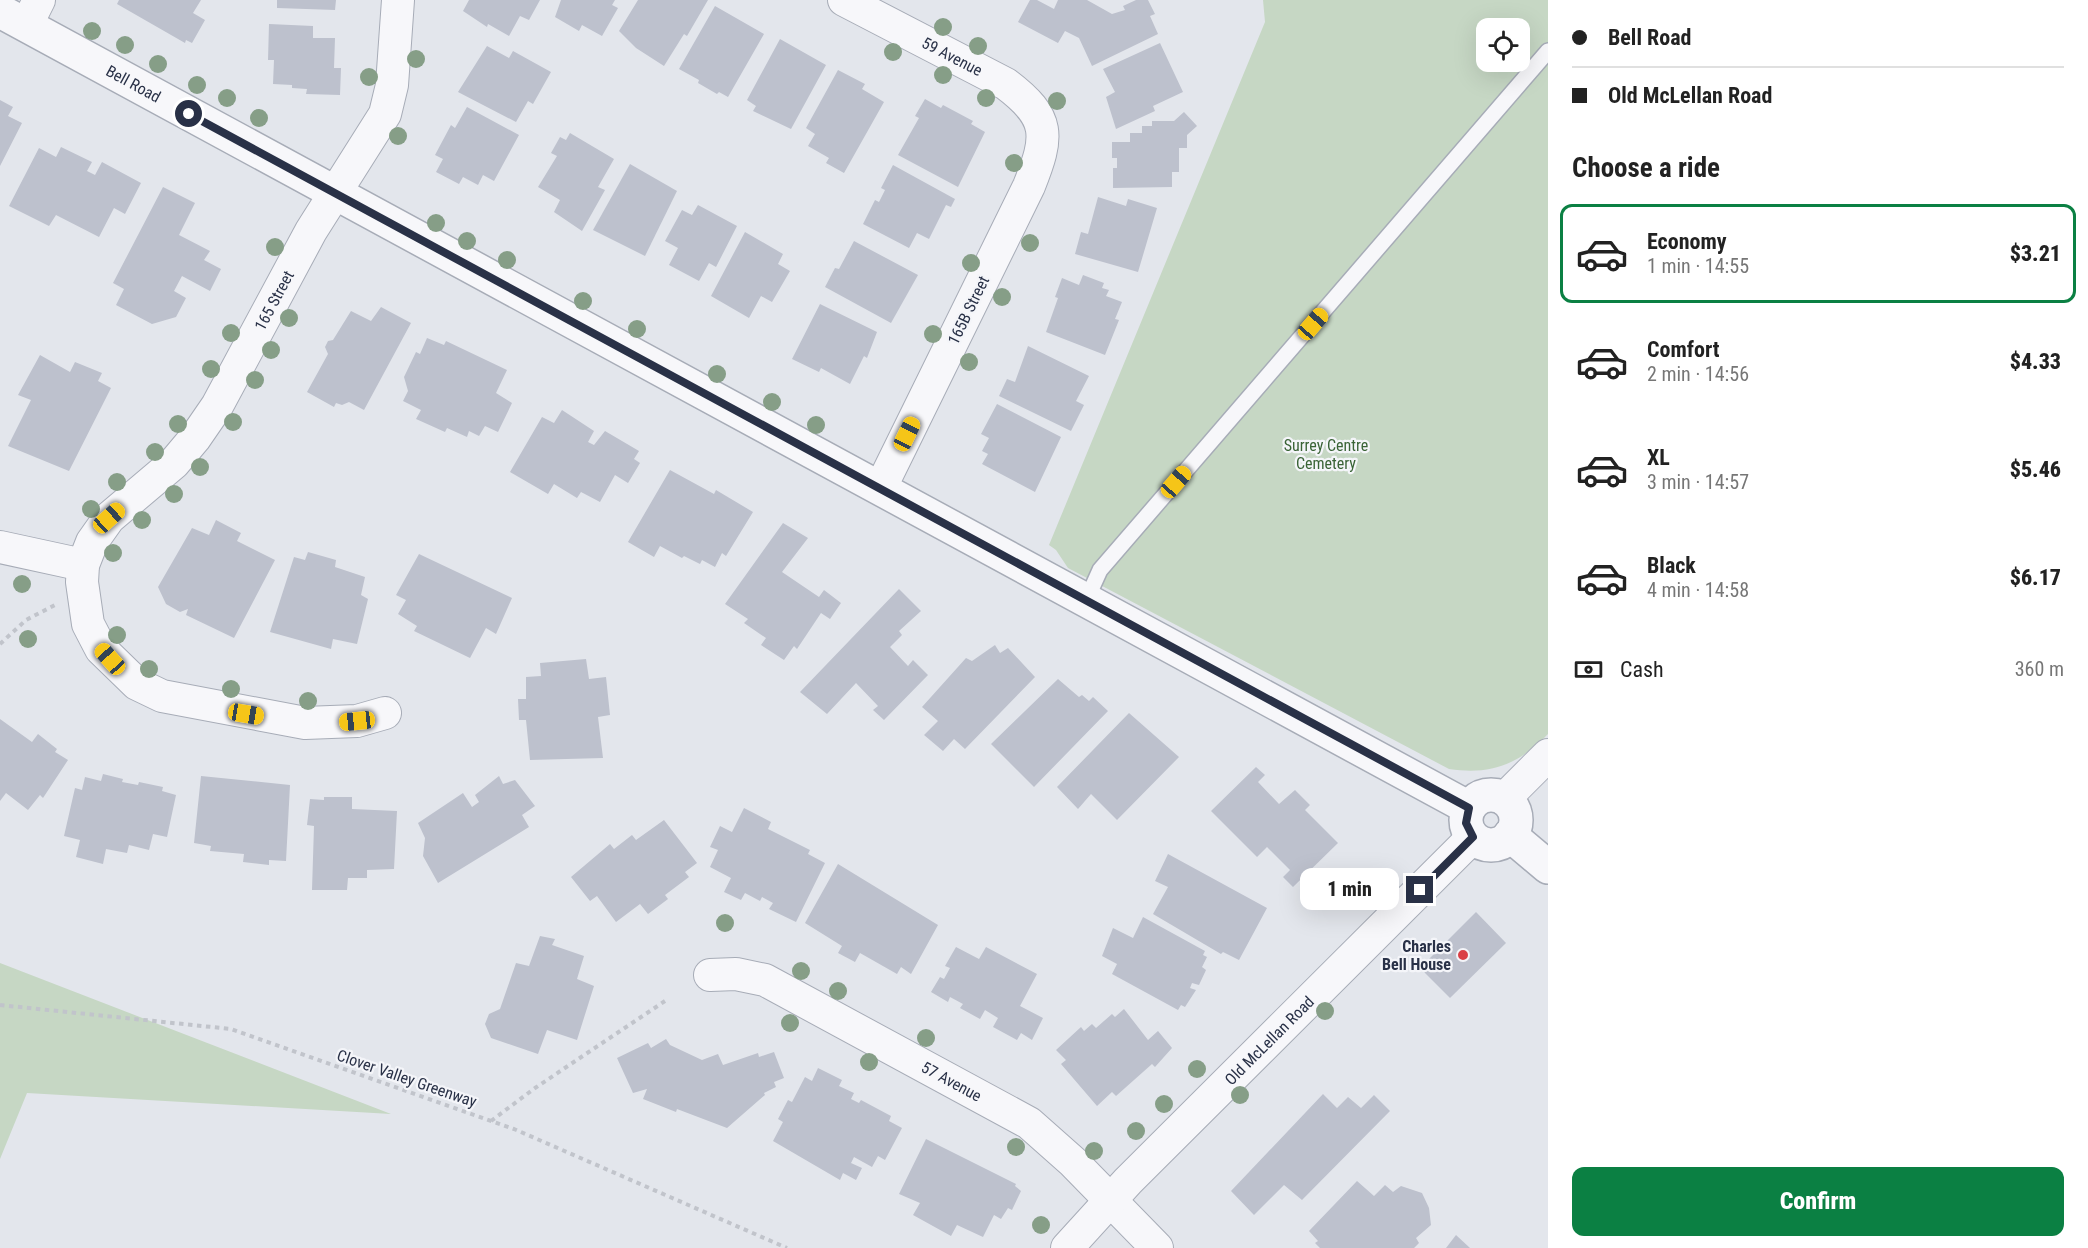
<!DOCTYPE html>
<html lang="en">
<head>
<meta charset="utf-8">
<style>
  body { margin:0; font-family:"Roboto Condensed",sans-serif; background:#f6f6f6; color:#222; height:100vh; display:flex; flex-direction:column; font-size:22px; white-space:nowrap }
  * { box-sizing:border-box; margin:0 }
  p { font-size:20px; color:#767676 }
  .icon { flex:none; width:33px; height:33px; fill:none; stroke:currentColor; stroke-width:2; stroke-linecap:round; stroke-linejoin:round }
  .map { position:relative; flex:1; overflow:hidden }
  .drawer { display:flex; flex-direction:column; background:#fff; width:540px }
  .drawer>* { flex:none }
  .guide { display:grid; align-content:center; height:132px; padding:0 24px; background:#fff }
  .tools { position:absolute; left:1476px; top:18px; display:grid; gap:12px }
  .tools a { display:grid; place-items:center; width:54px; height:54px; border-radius:12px; background:#fff; box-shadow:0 6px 24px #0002; font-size:30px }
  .end { position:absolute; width:27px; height:27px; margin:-14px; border:8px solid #293147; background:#fff; box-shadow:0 0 0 3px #fff }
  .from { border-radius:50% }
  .bubble { position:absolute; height:42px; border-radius:12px; background:#fff; box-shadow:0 6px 24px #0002; font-size:20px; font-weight:800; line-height:42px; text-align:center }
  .car { position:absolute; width:18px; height:36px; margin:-18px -9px; border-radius:8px; box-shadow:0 0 4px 2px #0007; background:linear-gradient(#f5c518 24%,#345 0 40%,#f5c518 0 76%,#345 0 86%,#f5c518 0) }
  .guide b { display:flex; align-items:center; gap:21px; height:57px; font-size:22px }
  .guide b+b { border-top:2px solid #e0e0e0 }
  .guide i { width:15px; height:15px; background:#222 }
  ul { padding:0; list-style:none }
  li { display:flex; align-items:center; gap:18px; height:99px; margin:0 12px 9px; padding:0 12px; border:3px solid transparent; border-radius:12px }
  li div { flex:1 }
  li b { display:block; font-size:22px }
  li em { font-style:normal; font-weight:800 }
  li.active { border-color:#0b8043 }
  li>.icon { width:54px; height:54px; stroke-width:1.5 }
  h2 { padding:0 24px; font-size:27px; line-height:72px }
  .pay { display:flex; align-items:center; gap:15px; height:66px; padding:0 24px; font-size:22px }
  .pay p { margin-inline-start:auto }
  .action { display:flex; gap:12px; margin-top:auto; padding:12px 24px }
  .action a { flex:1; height:69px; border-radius:12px; background:#0b8043; color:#fff; font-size:24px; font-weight:800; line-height:69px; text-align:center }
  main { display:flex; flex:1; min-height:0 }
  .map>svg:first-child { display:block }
</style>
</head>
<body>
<main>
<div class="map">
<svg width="1548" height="1248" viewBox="0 0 1548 1248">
  <rect width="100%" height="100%" fill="#e3e6ec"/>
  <!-- green -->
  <g fill="#c6d7c4" fill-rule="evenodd">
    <path d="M1263,0H1548V734C1518,765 1491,775 1449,769L1068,568L1056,550L1049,545L1265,22ZM1486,28H1520V62H1486Z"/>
    <polygon points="0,963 391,1114 27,1093 0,1159"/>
  </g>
  <!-- building -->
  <g fill="#bdc1cd">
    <polygon points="119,0 201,0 193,13 205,20 192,43 186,40 185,43 117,4"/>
    <polygon points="277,0 336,0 335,10 277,8"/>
    <polygon points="469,0 540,0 529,20 520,16 509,36 488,24 487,27 463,11"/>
    <polygon points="561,0 615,0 612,5 618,8 602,36 582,25 579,31 555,17"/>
    <polygon points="638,0 708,0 687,36 684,34 664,66 636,48 619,31"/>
    <polygon points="1030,0 1037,0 1054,9 1058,0 1087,0 1112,14 1125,10 1123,6 1136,0 1148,0 1155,14 1150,16 1158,34 1092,66 1079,38 1065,31 1058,43 1018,22"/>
    <polygon points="715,6 764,34 728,97 719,92 717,94 698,83 699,80 679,69"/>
    <polygon points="269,24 313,26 313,38 335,38 334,68 341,68 340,95 306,94 307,89 292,88 292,85 273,84 274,60 268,60"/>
    <polygon points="780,39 826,65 791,129 753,111 756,106 747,100"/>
    <polygon points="1160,43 1183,92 1153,106 1155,111 1116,129 1106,97 1115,92 1103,69"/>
    <polygon points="487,46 509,58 513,51 551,72 533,104 528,101 516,122 458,92"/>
    <polygon points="838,70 865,84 862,89 884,102 844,173 826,163 829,158 808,146 815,134 806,128"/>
    <polygon points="925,99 941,108 943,105 973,121 971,124 985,132 958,187 898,155 919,118 915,116"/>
    <polygon points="0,100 13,107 8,116 22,123 0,166"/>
    <polygon points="467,107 519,135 494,181 483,175 478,185 463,177 459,184 436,172 443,159 435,155 451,125 455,128"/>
    <polygon points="1184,112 1197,126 1187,135 1187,148 1179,148 1179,172 1172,172 1172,187 1113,188 1113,168 1117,168 1117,158 1112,158 1112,142 1130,142 1130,133 1142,133 1142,126 1152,126 1152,121 1174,121"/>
    <polygon points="570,133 614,159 598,187 605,190 582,231 554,212 560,200 538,187 557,156 551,153 560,137 566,140"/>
    <polygon points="61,147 92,162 87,171 95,175 102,162 141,183 125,214 114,208 99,237 56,215 49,226 9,206 39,148 56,157"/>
    <polygon points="630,164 677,191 645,256 593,230"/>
    <polygon points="893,165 955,199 951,207 946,205 929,239 917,233 909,248 863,224 875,200 879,202 885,190 881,188"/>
    <polygon points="163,187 195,203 179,235 210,251 204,260 221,269 210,291 182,276 174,291 186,298 176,317 152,324 116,305 124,289 113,283"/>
    <polygon points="1098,197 1126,206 1128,199 1157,208 1138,272 1075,254 1081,232 1088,234"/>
    <polygon points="698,205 737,226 716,267 709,263 699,281 669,265 678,248 665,241 682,210 692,215"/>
    <polygon points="745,232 783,254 778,264 790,271 772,302 761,296 749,318 711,296"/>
    <polygon points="854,241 918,275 891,323 825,287 835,268 839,269"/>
    <polygon points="1083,275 1104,283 1102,288 1109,290 1106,296 1122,302 1115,319 1119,320 1105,355 1046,332 1058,298 1055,297 1062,278 1079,285"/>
    <polygon points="820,304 877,332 867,358 864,356 850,384 821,368 819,372 792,359"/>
    <polygon points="381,307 411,323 364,410 349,402 342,405 336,403 334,407 307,392 328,354 325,347 328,341 333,340 351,311 371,321"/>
    <polygon points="427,338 444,345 446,341 507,370 496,393 512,403 498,432 485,426 479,436 469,431 467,437 447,428 445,432 416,419 421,410 403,401 408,391 404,377 416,352 420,354"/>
    <polygon points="1028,346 1089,376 1076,401 1084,405 1071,431 999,396 1007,379 1015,382"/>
    <polygon points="40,355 70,372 75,362 102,373 98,381 111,388 69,471 8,446 31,400 18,395"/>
    <polygon points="997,404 1061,437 1035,492 982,464 988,454 982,451 989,438 981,434"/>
    <polygon points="562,410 594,431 588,442 594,445 605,431 639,451 634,459 640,463 628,483 615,475 600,502 581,492 577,498 554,484 548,494 510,472 542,417 554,423"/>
    <polygon points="670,470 714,494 716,490 753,512 726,556 722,553 715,567 702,560 700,564 684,556 682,558 660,546 654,557 628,542"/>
    <polygon points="216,520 241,533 237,541 275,560 234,638 186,615 188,609 180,612 166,604 158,587 192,528 209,535"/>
    <polygon points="783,523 808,538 782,572 819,597 824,590 841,603 830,619 821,613 797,649 794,646 784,660 761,645 766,638 744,623 748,619 725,604"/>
    <polygon points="308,552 336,560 335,567 365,577 361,595 368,599 357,644 333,639 331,649 270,632 294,557 305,560"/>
    <polygon points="419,554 512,598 496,634 486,628 470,658 414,631 417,626 398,614 406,600 396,595"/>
    <polygon points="899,589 921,611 899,631 902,635 890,647 908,666 913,660 928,675 884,720 873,710 878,706 856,683 827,714 800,692"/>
    <polygon points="995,645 1000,653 1008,648 1035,677 965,749 954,739 943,751 924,735 938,721 922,707 966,658 972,661"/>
    <polygon points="586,659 589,679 606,677 610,715 598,717 603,758 530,760 526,720 519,720 518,699 526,699 526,677 541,676 540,663"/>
    <polygon points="1058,679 1079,697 1082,695 1089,701 1093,697 1108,711 1034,787 991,744"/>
    <polygon points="1129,713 1179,757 1117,820 1091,794 1078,809 1057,787"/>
    <polygon points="0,719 32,742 38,734 57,749 55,752 68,760 43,798 40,795 28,810 6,793 0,801"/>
    <polygon points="1256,767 1265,775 1258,782 1279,804 1295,790 1310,805 1305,810 1338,843 1293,887 1283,877 1290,870 1267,847 1257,857 1211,811"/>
    <polygon points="103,774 123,779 122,782 138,785 139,782 163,787 162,791 176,795 167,837 153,834 149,850 129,845 127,853 106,849 103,864 76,857 80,840 64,836 75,788 82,790 85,777 101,781"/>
    <polygon points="201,776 290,785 286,861 269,860 269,865 243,862 244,854 210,851 211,846 194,843"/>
    <polygon points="499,776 503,784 515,780 535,806 522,815 529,827 438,883 423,856 425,838 418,823 463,793 472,807 479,802 475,795"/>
    <polygon points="324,797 352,797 352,809 397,811 394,869 367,870 367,878 348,878 347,890 312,890 314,826 307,825 310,799 324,800"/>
    <polygon points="744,808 771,822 768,829 810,850 808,854 825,863 796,922 769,909 773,903 762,897 760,901 745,893 741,900 724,892 731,878 710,867 718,850 710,847 720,826 732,832"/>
    <polygon points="664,820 697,863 685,872 689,877 665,895 668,899 648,914 640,904 616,922 597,896 590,901 571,877 610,844 614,849 632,835 636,840"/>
    <polygon points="1168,854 1267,908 1239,960 1223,952 1221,954 1153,914 1168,887 1155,881"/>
    <polygon points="838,864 938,925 911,974 901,967 897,974 860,953 855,962 838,953 842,946 805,923"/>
    <polygon points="1476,912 1506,943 1450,998 1420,968"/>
    <polygon points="1143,917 1205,951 1203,955 1207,957 1202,967 1206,970 1199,985 1192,983 1190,988 1196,990 1185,1007 1181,1005 1178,1010 1112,974 1117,964 1102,956 1113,928 1133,938"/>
    <polygon points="540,936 555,939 552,945 584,956 577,979 594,986 577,1040 547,1030 538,1054 491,1038 485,1024 489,1014 500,1009 516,963 529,966"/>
    <polygon points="956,947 979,959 986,947 1037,974 1020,1006 1043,1018 1032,1040 1021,1033 1017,1040 993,1027 998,1018 985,1010 980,1019 960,1008 963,1004 950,997 948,1002 931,992 940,977 944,979 950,968 945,966"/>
    <polygon points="1124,1009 1148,1040 1158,1031 1172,1048 1155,1067 1152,1064 1116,1096 1112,1092 1097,1106 1061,1064 1066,1060 1056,1050 1081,1027 1084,1031 1092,1024 1096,1028 1112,1014 1115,1017"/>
    <polygon points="666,1039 670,1045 702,1060 718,1054 723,1065 758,1053 759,1057 774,1052 784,1078 774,1082 776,1087 764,1093 765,1095 727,1128 677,1109 676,1112 643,1099 647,1089 633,1093 617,1058 648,1043 651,1048"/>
    <polygon points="818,1068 842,1080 839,1086 854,1093 851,1099 859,1103 861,1100 891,1116 889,1121 902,1128 885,1160 878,1156 872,1167 854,1157 851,1163 862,1168 856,1180 843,1173 840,1180 773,1141 783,1122 778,1119 788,1100 792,1102 805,1077 812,1081"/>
    <polygon points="1323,1094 1337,1108 1348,1097 1361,1108 1374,1095 1390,1111 1302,1200 1284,1185 1254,1215 1231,1191"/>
    <polygon points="926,1139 1016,1184 1015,1186 1021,1191 1012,1210 1008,1208 1001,1219 994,1215 983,1237 957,1225 951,1236 913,1215 920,1203 899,1194"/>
    <polygon points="1357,1181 1374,1196 1385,1185 1393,1192 1401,1186 1422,1193 1429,1208 1431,1225 1416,1238 1419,1243 1414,1248 1320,1248 1315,1243 1318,1241 1309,1231"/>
    <polygon points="1456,1235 1470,1248 1446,1248"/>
  </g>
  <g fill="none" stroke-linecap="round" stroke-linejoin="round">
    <!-- service casing -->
    <g stroke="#a7acb7" stroke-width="18">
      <polyline id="service" points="1086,601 1100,570 1548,51"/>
    </g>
    <!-- minor casing -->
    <g stroke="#a7acb7" stroke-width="34">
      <g id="minor">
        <path id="s1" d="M844,0L1006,84C1051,118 1049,136 1029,186L881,487"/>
        <polyline points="27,24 39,0"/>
        <polyline points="0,547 83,565"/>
        <path id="s2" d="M385,713L357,721L305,723L162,696L137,684L101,649L88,624L82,582L83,565L92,542L109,518L174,463L195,438L217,406L311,231L385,114L392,85L398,0"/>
        <polyline points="1504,799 1548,755"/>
        <path id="s3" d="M710,975L736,974L765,980L1029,1123L1073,1162L1157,1248"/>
        <path id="s4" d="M1067,1248L1128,1181L1473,837"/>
      </g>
    </g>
    <!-- tertiary casing -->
    <g stroke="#a7acb7" stroke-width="36">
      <g id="tertiary">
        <path id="s5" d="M0,11L1469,808"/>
        <circle cx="1491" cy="820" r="25"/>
        <polyline points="1510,835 1548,867"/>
      </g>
    </g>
    <!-- path -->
    <g stroke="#c1c4cb" stroke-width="4" stroke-dasharray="4.5 4.5" stroke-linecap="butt">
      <polyline points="0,644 26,620 55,605"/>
      <polyline points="0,1005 231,1029 514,1129 787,1248"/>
      <polyline points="491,1121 535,1088 665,1001"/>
    </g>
    <!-- service -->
    <use href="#service" stroke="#f7f7fa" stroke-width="15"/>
    <!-- minor -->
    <use href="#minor" stroke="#f7f7fa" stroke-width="32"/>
    <!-- tertiary -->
    <use href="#tertiary" stroke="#f7f7fa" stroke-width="33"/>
  </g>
  <!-- trees -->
  <g fill="#869e87">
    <circle cx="943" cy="27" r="9"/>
    <circle cx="92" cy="31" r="9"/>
    <circle cx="125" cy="45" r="9"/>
    <circle cx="978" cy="46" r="9"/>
    <circle cx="893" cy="52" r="9"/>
    <circle cx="416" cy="59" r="9"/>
    <circle cx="158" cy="64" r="9"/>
    <circle cx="943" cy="75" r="9"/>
    <circle cx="369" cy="77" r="9"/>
    <circle cx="197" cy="85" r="9"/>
    <circle cx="227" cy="98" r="9"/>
    <circle cx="986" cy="98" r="9"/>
    <circle cx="1057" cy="101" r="9"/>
    <circle cx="259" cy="118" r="9"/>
    <circle cx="398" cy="136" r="9"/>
    <circle cx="1014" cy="163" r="9"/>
    <circle cx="436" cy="223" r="9"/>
    <circle cx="467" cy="241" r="9"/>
    <circle cx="1030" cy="243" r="9"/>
    <circle cx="275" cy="247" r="9"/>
    <circle cx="507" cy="260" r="9"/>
    <circle cx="971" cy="263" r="9"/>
    <circle cx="1002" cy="297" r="9"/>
    <circle cx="583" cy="301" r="9"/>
    <circle cx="289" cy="318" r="9"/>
    <circle cx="637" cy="329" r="9"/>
    <circle cx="231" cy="333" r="9"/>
    <circle cx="933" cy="334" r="9"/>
    <circle cx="271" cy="350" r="9"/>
    <circle cx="969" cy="362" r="9"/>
    <circle cx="211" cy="369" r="9"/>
    <circle cx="717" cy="374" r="9"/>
    <circle cx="255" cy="380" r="9"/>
    <circle cx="772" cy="402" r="9"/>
    <circle cx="233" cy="422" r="9"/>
    <circle cx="178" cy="424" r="9"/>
    <circle cx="816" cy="425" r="9"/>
    <circle cx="155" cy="452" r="9"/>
    <circle cx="200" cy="467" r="9"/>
    <circle cx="117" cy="482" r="9"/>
    <circle cx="174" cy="494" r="9"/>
    <circle cx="91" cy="509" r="9"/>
    <circle cx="142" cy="520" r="9"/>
    <circle cx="113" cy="553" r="9"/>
    <circle cx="22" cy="584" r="9"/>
    <circle cx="117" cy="635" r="9"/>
    <circle cx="28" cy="639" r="9"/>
    <circle cx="149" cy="669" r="9"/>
    <circle cx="231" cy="689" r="9"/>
    <circle cx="308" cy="701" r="9"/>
    <circle cx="725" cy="923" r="9"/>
    <circle cx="801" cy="971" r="9"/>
    <circle cx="838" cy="991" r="9"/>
    <circle cx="1325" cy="1011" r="9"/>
    <circle cx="790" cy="1023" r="9"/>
    <circle cx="926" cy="1038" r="9"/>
    <circle cx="869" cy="1062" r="9"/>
    <circle cx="1197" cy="1069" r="9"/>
    <circle cx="1240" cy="1095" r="9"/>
    <circle cx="1164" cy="1104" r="9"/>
    <circle cx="1136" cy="1131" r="9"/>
    <circle cx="1016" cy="1147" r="9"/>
    <circle cx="1094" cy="1151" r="9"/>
    <circle cx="1041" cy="1225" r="9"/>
  </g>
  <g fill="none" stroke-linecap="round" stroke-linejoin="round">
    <!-- route -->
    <polyline stroke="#293147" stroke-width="8" points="189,114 1469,808 1466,823 1473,837 1420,890"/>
  </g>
  <!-- markers -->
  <circle fill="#da4046" stroke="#f4f5f9" stroke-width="2" cx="1463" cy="955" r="6"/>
  <g text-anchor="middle" stroke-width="4.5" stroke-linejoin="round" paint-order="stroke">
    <!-- street labels -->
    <g font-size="16" fill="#293147" stroke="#f4f5f9">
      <text dy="6" stroke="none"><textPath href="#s1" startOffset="122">59 Avenue</textPath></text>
      <text dy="6" stroke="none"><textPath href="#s5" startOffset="152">Bell Road</textPath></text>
      <text dy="6" stroke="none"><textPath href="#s2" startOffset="723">165 Street</textPath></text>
      <text transform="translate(968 310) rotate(-64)" y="6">165B Street</text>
      <text dy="6" stroke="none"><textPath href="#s4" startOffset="290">Old McLellan Road</textPath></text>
      <text transform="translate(407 1078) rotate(19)" y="6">Clover Valley Greenway</text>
      <text dy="6" stroke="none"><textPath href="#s3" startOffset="268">57 Avenue</textPath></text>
    </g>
    <!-- park labels -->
    <g font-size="16" fill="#396335" stroke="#f4f5f9">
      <text x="1326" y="451">Surrey Centre<tspan x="1326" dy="18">Cemetery</tspan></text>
    </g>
    <!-- poi labels -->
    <g font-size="16" font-weight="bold" fill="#293147" stroke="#f4f5f9" text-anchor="end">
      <text x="1451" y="952">Charles<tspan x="1451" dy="18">Bell House</tspan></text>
    </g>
  </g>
</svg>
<div class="tools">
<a><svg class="icon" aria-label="locate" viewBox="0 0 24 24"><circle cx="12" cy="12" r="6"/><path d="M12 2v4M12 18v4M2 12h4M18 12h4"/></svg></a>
</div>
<i class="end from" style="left:189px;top:114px"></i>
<i class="end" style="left:1420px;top:890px"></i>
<div class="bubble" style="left:1300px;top:868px;width:99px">1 min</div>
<i class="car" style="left:1313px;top:324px;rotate:41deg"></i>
<i class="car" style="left:907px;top:434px;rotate:26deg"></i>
<i class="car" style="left:1176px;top:482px;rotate:41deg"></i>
<i class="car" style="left:109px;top:518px;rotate:48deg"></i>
<i class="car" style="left:110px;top:659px;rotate:318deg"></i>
<i class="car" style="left:246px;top:714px;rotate:100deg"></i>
<i class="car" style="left:357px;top:721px;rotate:264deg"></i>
</div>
<section class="drawer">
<div class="guide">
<b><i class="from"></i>Bell Road</b>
<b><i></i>Old McLellan Road</b>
</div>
<h2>Choose a ride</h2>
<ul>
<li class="active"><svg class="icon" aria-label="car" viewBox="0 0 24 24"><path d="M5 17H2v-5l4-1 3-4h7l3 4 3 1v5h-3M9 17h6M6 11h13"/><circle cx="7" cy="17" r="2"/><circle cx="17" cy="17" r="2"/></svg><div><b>Economy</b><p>1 min · 14:55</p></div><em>$3.21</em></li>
<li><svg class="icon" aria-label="car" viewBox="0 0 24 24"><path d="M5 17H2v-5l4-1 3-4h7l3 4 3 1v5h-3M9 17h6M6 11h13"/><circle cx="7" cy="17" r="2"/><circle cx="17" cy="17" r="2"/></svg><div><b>Comfort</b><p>2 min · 14:56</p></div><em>$4.33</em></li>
<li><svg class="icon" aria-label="car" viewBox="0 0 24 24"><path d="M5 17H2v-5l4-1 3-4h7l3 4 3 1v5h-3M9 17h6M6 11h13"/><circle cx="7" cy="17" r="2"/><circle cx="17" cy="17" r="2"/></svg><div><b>XL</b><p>3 min · 14:57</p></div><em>$5.46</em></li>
<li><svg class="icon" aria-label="car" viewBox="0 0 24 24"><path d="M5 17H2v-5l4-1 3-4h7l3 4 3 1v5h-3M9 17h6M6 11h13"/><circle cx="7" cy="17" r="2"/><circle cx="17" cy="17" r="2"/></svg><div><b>Black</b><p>4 min · 14:58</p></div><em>$6.17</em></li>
</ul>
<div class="pay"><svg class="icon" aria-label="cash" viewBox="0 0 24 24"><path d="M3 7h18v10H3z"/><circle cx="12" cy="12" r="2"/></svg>Cash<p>360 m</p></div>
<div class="action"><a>Confirm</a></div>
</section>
</main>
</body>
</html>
